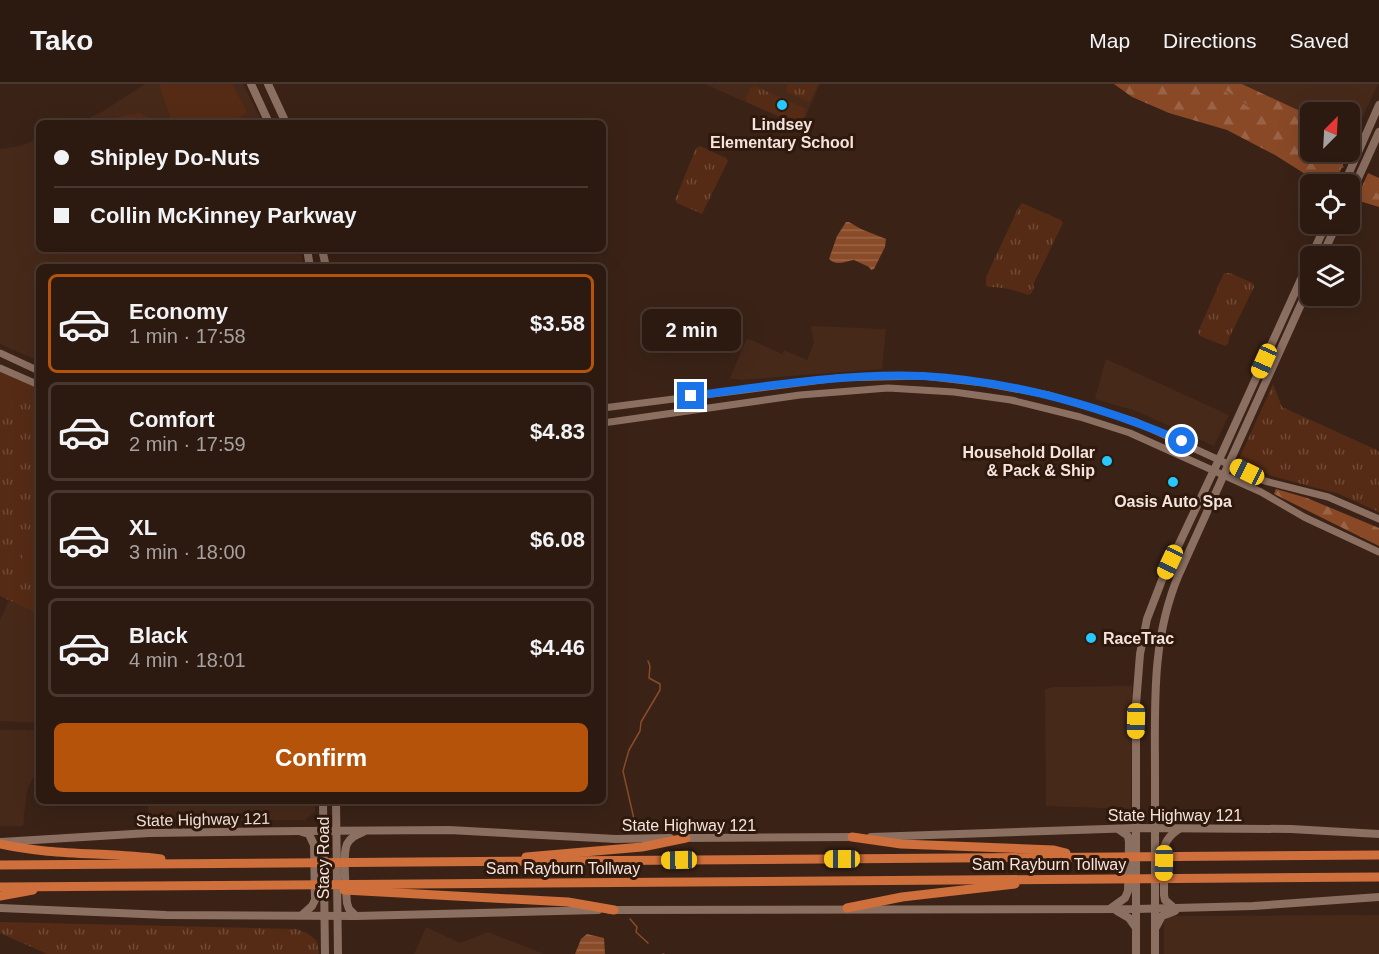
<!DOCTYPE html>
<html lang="en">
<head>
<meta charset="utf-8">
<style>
  body { margin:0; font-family:Helvetica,sans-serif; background:#38271e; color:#f1f3f6; height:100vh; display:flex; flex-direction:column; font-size:22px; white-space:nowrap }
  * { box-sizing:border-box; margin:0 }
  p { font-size:20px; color:#a6a19f }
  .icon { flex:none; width:33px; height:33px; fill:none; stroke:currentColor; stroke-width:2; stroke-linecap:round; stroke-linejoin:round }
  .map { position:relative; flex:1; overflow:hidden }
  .details { position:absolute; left:36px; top:180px; width:570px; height:540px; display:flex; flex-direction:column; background:#2c1a10; border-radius:9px; box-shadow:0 6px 24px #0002,0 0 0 2px #483830 }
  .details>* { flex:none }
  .guide { position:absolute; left:36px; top:36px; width:570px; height:132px; border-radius:9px; box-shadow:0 6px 24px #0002,0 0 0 2px #483830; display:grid; align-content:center; height:132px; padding:0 18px; background:#2c1a10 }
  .needle { width:39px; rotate:24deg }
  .controls { position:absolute; left:1300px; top:18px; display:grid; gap:12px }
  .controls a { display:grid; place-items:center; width:60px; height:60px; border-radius:9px; background:#2c1a10; box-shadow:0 6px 24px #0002,0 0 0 2px #483830; font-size:30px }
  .end { position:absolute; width:27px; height:27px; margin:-14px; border:8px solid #1a73e8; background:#fff; box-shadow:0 0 0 3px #fff }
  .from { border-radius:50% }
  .bubble { position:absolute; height:42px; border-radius:9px; background:#2c1a10; box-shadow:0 6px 24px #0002,0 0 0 2px #483830; font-size:20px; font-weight:600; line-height:42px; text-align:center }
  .car { position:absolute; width:18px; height:36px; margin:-18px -9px; border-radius:8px; box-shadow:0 0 4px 2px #0007; background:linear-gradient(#f5c518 24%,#345 0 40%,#f5c518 0 76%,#345 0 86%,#f5c518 0) }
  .guide b { display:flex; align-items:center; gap:21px; height:57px; font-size:22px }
  .guide b+b { border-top:2px solid #483830 }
  .guide i { width:15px; height:15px; background:#f1f3f6 }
  ul { padding:10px 0 0; list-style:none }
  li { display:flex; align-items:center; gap:18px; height:99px; margin:0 12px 9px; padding:0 6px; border:3px solid #483830; border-radius:9px }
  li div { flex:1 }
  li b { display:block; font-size:22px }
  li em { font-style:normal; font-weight:600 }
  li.on { border-color:#b45309 }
  li>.icon { width:54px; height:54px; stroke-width:1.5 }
  .primary-button { display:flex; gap:12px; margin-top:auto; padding:12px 18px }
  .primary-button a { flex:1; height:69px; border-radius:9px; background:#b45309; color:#fff; font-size:24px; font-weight:600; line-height:69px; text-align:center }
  header { display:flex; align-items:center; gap:36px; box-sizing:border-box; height:84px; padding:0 30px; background:#2c1a10; border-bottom:2px solid #483830 }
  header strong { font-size:28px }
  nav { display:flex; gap:33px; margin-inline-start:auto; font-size:21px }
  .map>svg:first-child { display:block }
</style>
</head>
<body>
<header>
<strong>Tako</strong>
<nav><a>Map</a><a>Directions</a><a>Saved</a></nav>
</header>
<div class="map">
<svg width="1379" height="870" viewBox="0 0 1379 870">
  <defs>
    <pattern id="grass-tufts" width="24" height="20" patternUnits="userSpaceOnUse" patternTransform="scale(1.5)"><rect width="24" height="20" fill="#552b15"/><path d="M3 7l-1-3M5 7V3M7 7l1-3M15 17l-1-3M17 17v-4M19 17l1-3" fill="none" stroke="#6e4a37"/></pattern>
    <pattern id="forest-firs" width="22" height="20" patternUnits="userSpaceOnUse" patternTransform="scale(1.5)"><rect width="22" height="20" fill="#894927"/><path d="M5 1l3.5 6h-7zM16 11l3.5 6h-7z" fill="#9a6346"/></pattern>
    <pattern id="water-rules" width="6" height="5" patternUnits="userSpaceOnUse" patternTransform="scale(1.5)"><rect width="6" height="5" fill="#8a4b29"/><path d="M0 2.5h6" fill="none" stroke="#9b6548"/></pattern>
  </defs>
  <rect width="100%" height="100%" fill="#3a2216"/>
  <!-- built -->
  <g fill="#47291a">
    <polygon points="145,0 243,0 263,39 76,39 100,29"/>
    <polygon points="705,0 820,0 801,43"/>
    <polygon points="1242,0 1378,0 1354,52 1350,50 1350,28 1311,28 1311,32"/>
    <polygon points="39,54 39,165 300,165 304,183 39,183 39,277 0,260 0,65 20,62"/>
    <polygon points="811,242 886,245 882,285 741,296 730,294 747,254 782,270 784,266 807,276 814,259"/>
    <polygon points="1106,275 1229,331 1214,362 1136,327 1095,315"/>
    <polygon points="9,516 39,530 39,639 0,637 0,536"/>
    <polygon points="1132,602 1131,725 1046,722 1045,606 1052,603"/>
    <polygon points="0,646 39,646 39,681 27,707 23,742 0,742"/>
    <polygon points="148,717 315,717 315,728 305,736 148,736"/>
    <polygon points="1379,831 1379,870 1164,870 1164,837 1170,832"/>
    <polygon points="426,843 460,859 488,848 544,870 414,870"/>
  </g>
  <!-- grass -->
  <g fill="url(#grass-tufts)">
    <polygon points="788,0 818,0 809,18 787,8 786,6"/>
    <polygon points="755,2 804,24 805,29 801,39 798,40 747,18 746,13 751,3"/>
    <polygon points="700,62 726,74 728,77 702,130 677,119 675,116 696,64"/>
    <path d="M1022,119L1061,136L1063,139L1033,201L1034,203L1032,209L1028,211C1015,206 1003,203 988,203L986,201V193L1016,129V127Z"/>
    <polygon points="1224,189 1230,189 1253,199 1254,203 1229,254 1228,260 1225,262 1200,252 1198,248"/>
    <polygon points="0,287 39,304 39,530 0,512"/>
    <polygon points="1273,300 1282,323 1379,367 1379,428 1339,410 1272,392 1238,377"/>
    <polygon points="0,838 296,845 307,849 317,857 319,870 47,870 0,849"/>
  </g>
  <!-- forest -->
  <g fill="url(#forest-firs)">
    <polygon points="1114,0 1242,0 1311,32 1311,68 1348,68 1335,100 1321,100 1275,71 1227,46 1169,29 1132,13"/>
    <polygon points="1368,89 1379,94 1379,123 1356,116"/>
    <polygon points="1276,405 1307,414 1379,444 1379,462 1274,410"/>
  </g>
  <!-- pitch -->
  <g fill="#552b15">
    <polygon points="159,0 232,0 247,28 231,39 172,39"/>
    <polygon points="139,29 149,34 152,39 109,39 108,35"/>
    <polygon points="0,298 15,305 0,339"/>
    <polygon points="39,438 39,495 17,485"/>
  </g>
  <!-- water -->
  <g fill="url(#water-rules)">
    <path d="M846,138H849L861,145L886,155L885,163L874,185L871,186L869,183L854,176C845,177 838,183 829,175L837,152Z"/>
    <polygon points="587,850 604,854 605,870 575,870 581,855"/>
  </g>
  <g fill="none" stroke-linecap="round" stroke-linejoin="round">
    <!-- stream -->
    <g stroke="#8a4b29" stroke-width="1.5">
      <path d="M1215,0C1248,21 1277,44 1311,62"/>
      <polyline points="1320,68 1343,83"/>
      <polyline points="1365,99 1379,110"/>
      <polyline points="630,744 634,735 623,687 629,666 640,647 641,638 660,606 660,600 649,594 650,582 648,577"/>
      <polyline points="630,835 637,843 636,848 648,859"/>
      <polyline points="663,870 664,870"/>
    </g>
    <!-- tertiary -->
    <g stroke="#8b6f61" stroke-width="7">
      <polyline points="0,269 39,287"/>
      <polyline points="0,284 39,301"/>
      <polyline points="603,324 838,294 923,292 983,299 1049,311 1134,337 1265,397 1328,413 1379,435"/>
      <polyline points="603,339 800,311 888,304 954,308 1011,316 1080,333 1130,349 1261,408 1304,433 1379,468"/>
    </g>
    <!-- secondary -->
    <g stroke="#8b6f61" stroke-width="8">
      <polyline points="251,0 269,39"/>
      <polyline points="268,0 286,39"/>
      <polyline points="1344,100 1379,21"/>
      <polyline points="1350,112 1379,48"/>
      <polyline points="307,165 310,183"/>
      <polyline points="322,165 326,183"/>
      <polyline points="1322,172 1337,140"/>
      <polyline points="323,717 325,870"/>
      <polyline points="336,717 338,870"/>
      <polyline points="302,748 309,750 314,761 315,816 312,822 302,831"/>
      <polyline points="871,753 1136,744 1291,745 1379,750"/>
      <polyline points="682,754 856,753"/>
      <polyline points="1,758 149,749 300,747 449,746 616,755 670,754"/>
      <polyline points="0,824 166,831 356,832 598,826"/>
      <polyline points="1111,824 1125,814 1128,807 1129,758 1128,752 1118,745"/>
      <path d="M1174,824L1165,816L1164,811V763C1167,754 1172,750 1179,745"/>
      <polyline points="610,826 1136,825 1253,822 1379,813"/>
      <polyline points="1117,827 1129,834 1136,844"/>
      <path d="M356,832L349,825L347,819C346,804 342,772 347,760C351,753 356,751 363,748"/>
      <polyline points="1156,843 1162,832 1175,827"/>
      <polyline points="1136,870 1136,621 1140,570 1147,535 1162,496 1223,367 1326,140"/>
      <path d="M1155,870C1155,811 1155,751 1155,692C1155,622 1151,556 1179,490L1311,198"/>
    </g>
    <!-- motorway -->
    <g stroke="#ce6f3c" stroke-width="9">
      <polyline points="852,753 901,760 1054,766 1066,769"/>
      <path d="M0,760C53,772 108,768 161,775"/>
      <polyline points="526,773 642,763 686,754"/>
      <polyline points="0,781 1379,771"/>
      <polyline points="0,803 1379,793"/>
      <polyline points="344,806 568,818 614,826"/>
      <polyline points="0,812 33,806"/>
      <polyline points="847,824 902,813 1015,800"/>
    </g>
  </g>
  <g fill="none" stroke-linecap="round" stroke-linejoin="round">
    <!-- route -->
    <path stroke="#1a73e8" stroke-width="8" d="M691,312C767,302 845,289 923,292C1012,297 1100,322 1182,357"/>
  </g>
  <!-- markers -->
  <g fill="#25c9fe" stroke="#2f190d" stroke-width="2">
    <circle cx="782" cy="21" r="6"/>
    <circle cx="1107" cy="377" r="6"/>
    <circle cx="1173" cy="398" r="6"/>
    <circle cx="1091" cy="554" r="6"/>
  </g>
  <g text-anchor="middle" stroke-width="6" stroke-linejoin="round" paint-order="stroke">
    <!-- poi labels -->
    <g font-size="16" font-weight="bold" fill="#f5e4dd" stroke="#2f190d">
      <text x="782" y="46">Lindsey<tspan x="782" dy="18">Elementary School</tspan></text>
      <text x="1095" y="374" text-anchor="end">Household Dollar<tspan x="1095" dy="18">&amp; Pack &amp; Ship</tspan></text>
      <text x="1173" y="423">Oasis Auto Spa</text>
      <text x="1103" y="560" text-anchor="start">RaceTrac</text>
    </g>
    <!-- street labels -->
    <g font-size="16" fill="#f5e4dd" stroke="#2f190d">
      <text x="1175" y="737">State Highway 121</text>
      <text transform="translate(203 735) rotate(-1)" y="6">State Highway 121</text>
      <text x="689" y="747">State Highway 121</text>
      <text transform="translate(323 774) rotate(-90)" y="6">Stacy Road</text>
      <text x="1049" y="786">Sam Rayburn Tollway</text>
      <text x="563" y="790">Sam Rayburn Tollway</text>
    </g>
  </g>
</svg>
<div class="controls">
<a><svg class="needle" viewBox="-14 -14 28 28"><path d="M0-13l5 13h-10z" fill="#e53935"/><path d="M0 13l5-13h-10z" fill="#a6a19f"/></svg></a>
<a><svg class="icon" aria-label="locate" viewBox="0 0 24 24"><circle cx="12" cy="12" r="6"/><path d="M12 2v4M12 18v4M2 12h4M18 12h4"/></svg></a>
<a><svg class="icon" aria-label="layers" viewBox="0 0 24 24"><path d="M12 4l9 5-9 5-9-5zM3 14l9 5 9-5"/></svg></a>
</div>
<i class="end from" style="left:1182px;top:357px"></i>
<i class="end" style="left:691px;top:312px"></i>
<div class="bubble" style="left:642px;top:225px;width:99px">2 min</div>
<i class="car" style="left:1264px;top:277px;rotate:204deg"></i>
<i class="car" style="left:1247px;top:388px;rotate:296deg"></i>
<i class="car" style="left:1170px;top:478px;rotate:205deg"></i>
<i class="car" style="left:1136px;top:637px;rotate:181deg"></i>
<i class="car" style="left:842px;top:775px;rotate:270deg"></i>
<i class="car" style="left:679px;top:776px;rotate:269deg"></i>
<i class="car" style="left:1164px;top:779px;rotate:181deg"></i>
<div class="guide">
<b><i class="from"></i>Shipley Do-Nuts</b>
<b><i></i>Collin McKinney Parkway</b>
</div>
<section class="details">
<ul>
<li class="on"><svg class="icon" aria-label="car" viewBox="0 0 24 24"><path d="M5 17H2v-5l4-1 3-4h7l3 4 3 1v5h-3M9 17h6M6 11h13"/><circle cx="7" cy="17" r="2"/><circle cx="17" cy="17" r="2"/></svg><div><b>Economy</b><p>1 min · 17:58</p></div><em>$3.58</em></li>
<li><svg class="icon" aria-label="car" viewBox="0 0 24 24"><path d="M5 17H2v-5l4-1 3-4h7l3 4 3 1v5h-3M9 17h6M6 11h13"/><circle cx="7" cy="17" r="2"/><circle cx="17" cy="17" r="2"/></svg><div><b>Comfort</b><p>2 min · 17:59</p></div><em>$4.83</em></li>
<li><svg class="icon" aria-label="car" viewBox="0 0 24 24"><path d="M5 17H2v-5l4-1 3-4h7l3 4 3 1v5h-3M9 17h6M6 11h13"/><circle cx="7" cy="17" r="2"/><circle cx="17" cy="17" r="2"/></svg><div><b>XL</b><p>3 min · 18:00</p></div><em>$6.08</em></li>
<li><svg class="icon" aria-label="car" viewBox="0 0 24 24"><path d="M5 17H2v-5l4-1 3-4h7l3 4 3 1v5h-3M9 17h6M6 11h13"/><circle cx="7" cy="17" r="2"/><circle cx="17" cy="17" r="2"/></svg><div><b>Black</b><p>4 min · 18:01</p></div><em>$4.46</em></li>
</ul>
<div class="primary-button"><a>Confirm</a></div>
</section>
</div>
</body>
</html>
